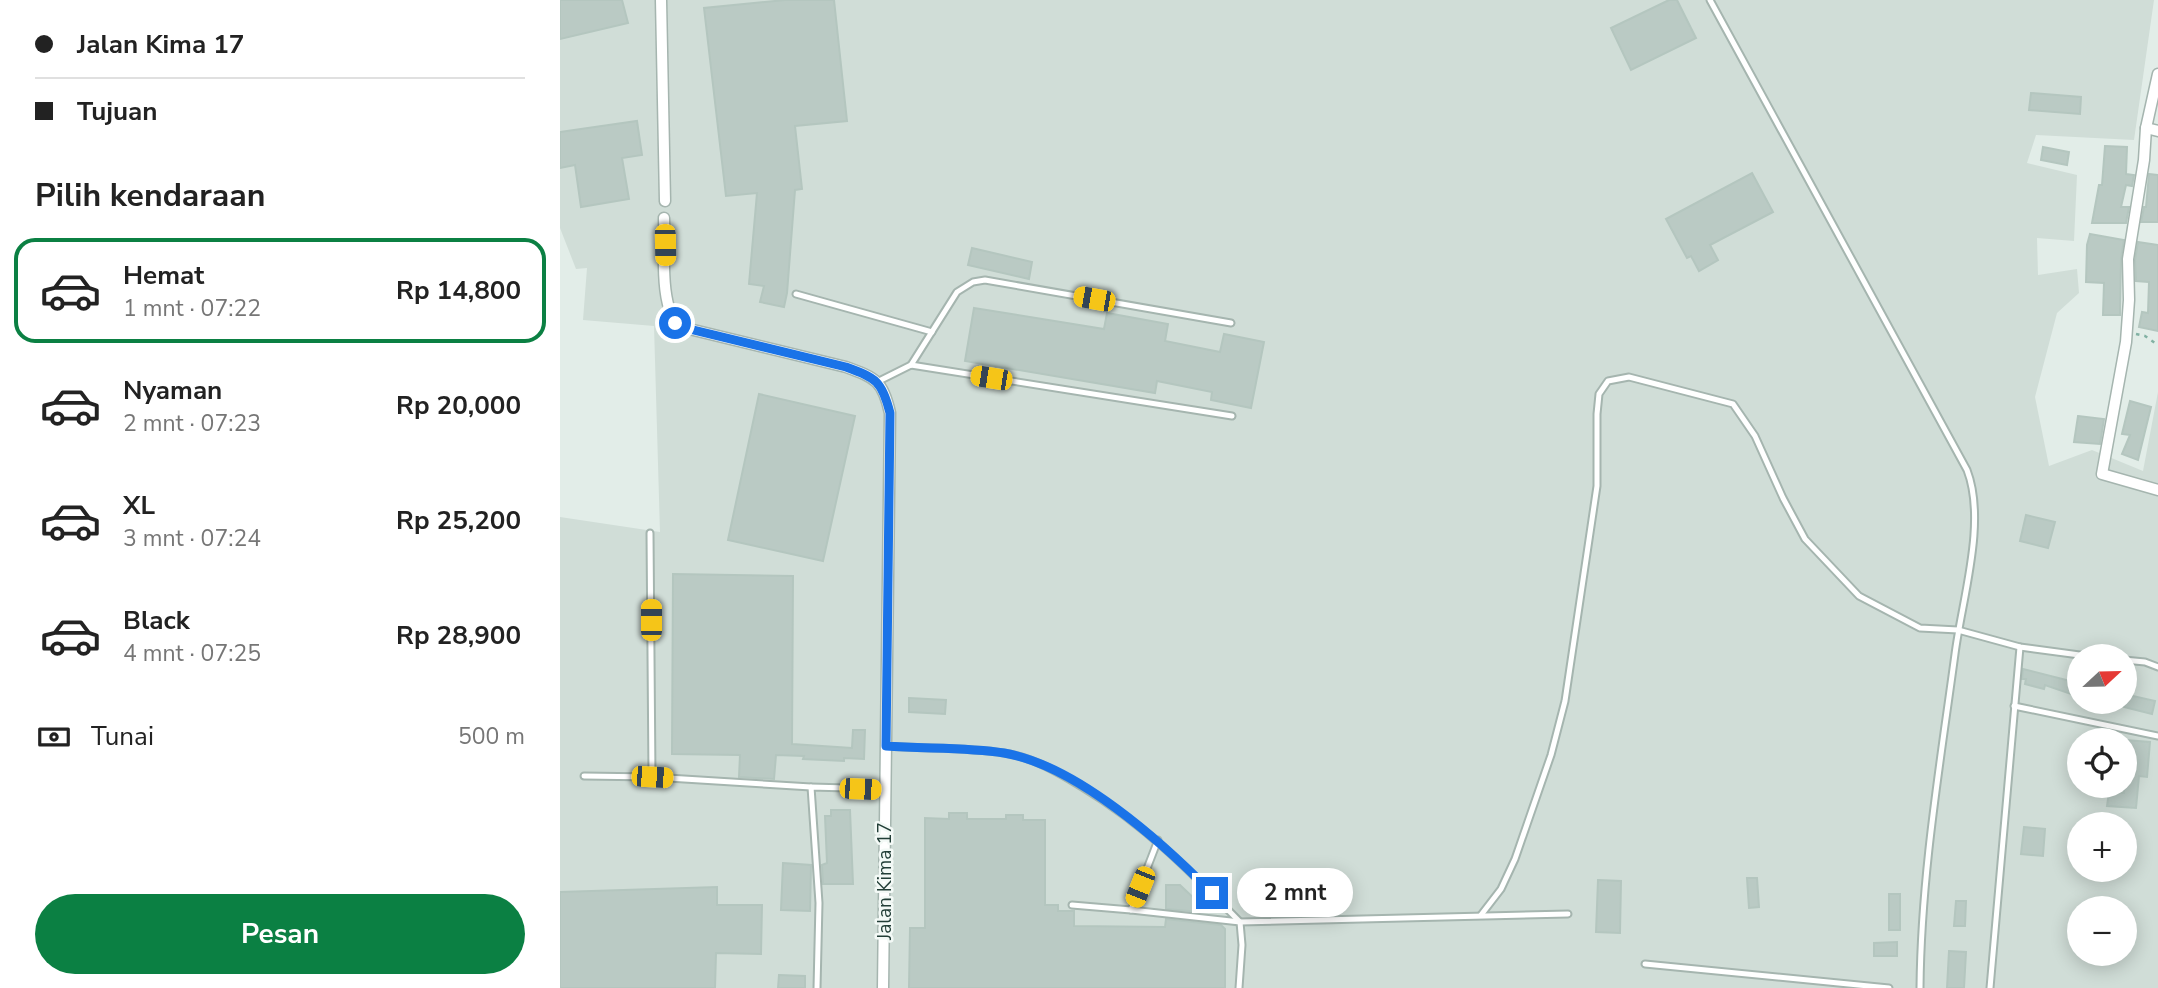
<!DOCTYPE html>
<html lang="id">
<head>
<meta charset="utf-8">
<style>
  body { margin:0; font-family:"Nunito Sans",sans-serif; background:#f2f2f2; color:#222; height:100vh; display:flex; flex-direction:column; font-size:26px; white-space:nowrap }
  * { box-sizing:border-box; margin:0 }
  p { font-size:23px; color:#767676 }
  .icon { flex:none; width:38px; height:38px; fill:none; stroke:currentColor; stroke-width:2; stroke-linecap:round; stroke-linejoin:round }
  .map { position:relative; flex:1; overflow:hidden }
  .sheet { display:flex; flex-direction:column; background:#fff; width:560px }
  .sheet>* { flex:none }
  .hud { display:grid; align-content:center; height:154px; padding:0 35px; background:#fff }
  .needle { width:46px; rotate:68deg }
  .tools { position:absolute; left:1507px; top:644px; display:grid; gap:14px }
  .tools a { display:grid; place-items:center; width:70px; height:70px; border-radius:50%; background:#fff; box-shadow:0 4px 18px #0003; font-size:35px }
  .end { position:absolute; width:32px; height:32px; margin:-16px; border:9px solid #1a73e8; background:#fff; box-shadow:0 0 0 4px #fff }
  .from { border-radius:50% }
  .bubble { position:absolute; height:49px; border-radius:24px; background:#fff; box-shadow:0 4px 18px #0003; font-size:23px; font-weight:700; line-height:49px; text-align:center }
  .car { position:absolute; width:21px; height:42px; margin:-21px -10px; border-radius:9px; box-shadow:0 0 5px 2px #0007; background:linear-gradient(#f5c518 24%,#345 0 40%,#f5c518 0 76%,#345 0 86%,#f5c518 0) }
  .hud b { display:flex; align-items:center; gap:24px; height:66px; font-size:26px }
  .hud b+b { border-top:2px solid #e0e0e0 }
  .hud i { width:18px; height:18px; background:#222 }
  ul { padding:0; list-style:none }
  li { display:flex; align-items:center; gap:21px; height:105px; margin:0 14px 10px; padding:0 21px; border:4px solid transparent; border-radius:21px }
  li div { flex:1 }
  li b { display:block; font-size:26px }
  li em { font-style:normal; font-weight:700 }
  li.on { border-color:#0b8043 }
  li>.icon { width:63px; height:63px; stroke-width:1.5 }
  h2 { padding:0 35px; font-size:32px; line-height:84px }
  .pay { display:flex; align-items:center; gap:18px; height:77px; padding:0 35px; font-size:26px }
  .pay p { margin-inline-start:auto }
  .primary-button { display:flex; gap:14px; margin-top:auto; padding:14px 35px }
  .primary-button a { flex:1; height:80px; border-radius:42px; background:#0b8043; color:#fff; font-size:28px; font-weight:700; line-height:80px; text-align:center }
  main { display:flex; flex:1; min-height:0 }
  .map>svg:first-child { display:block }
</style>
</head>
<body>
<main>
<section class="sheet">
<div class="hud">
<b><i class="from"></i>Jalan Kima 17</b>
<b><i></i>Tujuan</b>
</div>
<h2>Pilih kendaraan</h2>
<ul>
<li class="on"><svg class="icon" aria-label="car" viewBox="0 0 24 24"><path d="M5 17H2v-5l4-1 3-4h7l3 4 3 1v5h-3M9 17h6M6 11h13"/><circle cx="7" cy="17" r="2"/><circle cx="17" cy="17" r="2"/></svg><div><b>Hemat</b><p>1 mnt · 07:22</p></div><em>Rp 14,800</em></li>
<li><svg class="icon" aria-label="car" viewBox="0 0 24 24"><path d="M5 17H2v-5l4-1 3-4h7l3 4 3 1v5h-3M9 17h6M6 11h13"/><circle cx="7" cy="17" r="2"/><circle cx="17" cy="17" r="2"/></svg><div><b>Nyaman</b><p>2 mnt · 07:23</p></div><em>Rp 20,000</em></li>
<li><svg class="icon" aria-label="car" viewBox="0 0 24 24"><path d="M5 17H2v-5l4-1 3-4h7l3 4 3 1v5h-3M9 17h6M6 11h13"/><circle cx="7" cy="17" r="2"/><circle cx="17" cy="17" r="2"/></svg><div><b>XL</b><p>3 mnt · 07:24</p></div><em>Rp 25,200</em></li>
<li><svg class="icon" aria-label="car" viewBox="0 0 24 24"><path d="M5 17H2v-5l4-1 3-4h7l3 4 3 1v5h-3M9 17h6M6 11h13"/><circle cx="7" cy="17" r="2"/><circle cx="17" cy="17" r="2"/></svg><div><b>Black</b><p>4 mnt · 07:25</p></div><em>Rp 28,900</em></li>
</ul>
<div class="pay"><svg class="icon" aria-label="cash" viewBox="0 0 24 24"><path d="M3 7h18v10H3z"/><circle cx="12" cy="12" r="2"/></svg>Tunai<p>500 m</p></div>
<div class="primary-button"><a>Pesan</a></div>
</section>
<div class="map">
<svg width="1598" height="988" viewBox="0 0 1598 988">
  <rect width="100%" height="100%" fill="#e2ede8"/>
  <!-- built -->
  <path fill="#d0ddd7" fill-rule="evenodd" d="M0,0H1594L1574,140L1476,135L1467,163L1517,175L1514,241L1477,238L1478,275L1517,269L1519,293L1497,313L1475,397L1489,466L1532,450L1583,471L1598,392V988H0V517L100,532L94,326L23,320L27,268L16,269L0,228ZM1519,656H1564V702H1519ZM1519,740H1564V786H1519ZM1519,824H1564V870H1519ZM1519,908H1564V954H1519Z"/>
  <!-- building -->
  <g fill="#bacac4" stroke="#b4c6bf" stroke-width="2">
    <polygon points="0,0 62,0 68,23 0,39"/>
    <polygon points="225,0 274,0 287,121 235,126 242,189 235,190 227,293 224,307 200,302 204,286 189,284 197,193 166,196 144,8"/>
    <polygon points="1109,0 1117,0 1136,38 1071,70 1051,28"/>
    <polygon points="1471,93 1521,97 1520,114 1469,110"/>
    <polygon points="77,121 82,155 62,158 69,199 21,207 15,165 0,168 0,132"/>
    <polygon points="1545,146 1567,147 1566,174 1574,175 1572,186 1566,185 1561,207 1569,207 1566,223 1532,223 1539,185 1542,185"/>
    <polygon points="1483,147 1509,152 1507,165 1481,160"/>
    <polygon points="1192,173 1213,212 1150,245 1158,260 1139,271 1131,256 1127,258 1106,219"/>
    <polygon points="1589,174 1598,175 1598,222 1581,222 1584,207 1586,207"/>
    <polygon points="1530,234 1564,240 1561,259 1560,315 1543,315 1544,283 1526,282 1527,245"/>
    <polygon points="1578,242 1598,245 1598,331 1579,327 1582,312 1588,313 1589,282 1576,281 1575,260"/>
    <polygon points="412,248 472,262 469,279 408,265"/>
    <polygon points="414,308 544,329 547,313 608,324 605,341 660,352 664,334 704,342 691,408 651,400 652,392 597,381 595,393 405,361"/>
    <polygon points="199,394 295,416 263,561 168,540"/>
    <polygon points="1570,401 1591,407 1578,460 1562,454 1570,435 1562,434"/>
    <polygon points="1518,416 1544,419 1540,444 1514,442"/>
    <polygon points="1466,515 1495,522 1488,548 1460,541"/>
    <polygon points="113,574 233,576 232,744 292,748 293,730 305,730 304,759 284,758 284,761 243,759 244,756 216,755 214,779 179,777 180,755 112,754"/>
    <polygon points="1463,669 1518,683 1514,695 1485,685 1484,689 1465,684 1466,679 1462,679"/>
    <polygon points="1564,694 1595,701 1592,714 1564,707"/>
    <polygon points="349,698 386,700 385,714 349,712"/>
    <polygon points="1565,740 1590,742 1587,777 1579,776 1576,808 1547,806 1549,792 1564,793"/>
    <polygon points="271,810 290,810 293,884 263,884 262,865 267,863 265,816 271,816"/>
    <polygon points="389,813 407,813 407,819 446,819 446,815 463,815 463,820 485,820 485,905 498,905 498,911 514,911 514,926 605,927 606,919 661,925 665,929 665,988 349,988 350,928 365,928 365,818 389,819"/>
    <polygon points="1464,827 1485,829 1483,856 1461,854"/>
    <polygon points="223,863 251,865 250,911 221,910"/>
    <polygon points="1187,878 1197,878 1199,907 1189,908"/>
    <polygon points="1038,880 1061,881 1060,933 1036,932"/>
    <polygon points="606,885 620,885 641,905 641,912 606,909"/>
    <polygon points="157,887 157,905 202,905 201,954 156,953 155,988 0,988 0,892"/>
    <rect x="1329" y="894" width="11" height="36"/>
    <polygon points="1396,901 1406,901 1405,926 1394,926"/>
    <polygon points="1337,942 1337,956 1314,956 1314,943"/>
    <polygon points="1389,951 1406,952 1404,988 1387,988"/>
    <polygon points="219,975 245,976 245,988 218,988"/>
  </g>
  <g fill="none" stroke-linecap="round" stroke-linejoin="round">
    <!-- lane casing -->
    <g stroke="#a5b5af" stroke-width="9">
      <g id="lane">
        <path d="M1150,0L1407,470C1427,522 1402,599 1395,654C1380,765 1361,876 1360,988"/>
        <polyline points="236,294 372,332"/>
        <polyline points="351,365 397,292 413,282 425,280 671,323"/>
        <polyline points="317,382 351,365 672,416"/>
        <polyline points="90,533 92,777"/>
        <polyline points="1564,660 1585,662 1598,667"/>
        <polyline points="1454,706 1598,736"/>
        <path d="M326,746C364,749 405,747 444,753C472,757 498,772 522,787C585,825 629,870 680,922L682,945L679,988"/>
        <polyline points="24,776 92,777 251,787"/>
        <polyline points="598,840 571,910 680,922 1008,914"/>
        <polyline points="512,905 571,910"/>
        <polyline points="921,915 941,889 955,859 991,755 1005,701 1037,486 1037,414 1039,394 1048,381 1069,377 1173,404 1195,436 1223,498 1245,539 1299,596 1360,628 1398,630 1460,647 1527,656"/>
        <polyline points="1085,964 1329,988"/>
        <polyline points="257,988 259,903 251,787 324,789"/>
        <polyline points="1430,988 1460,647"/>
      </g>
    </g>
    <!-- street casing -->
    <g stroke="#a5b5af" stroke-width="13">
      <g id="street">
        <polyline points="101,0 105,201"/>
        <polyline points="1598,74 1586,128 1584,160 1568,259 1569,300 1566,342 1542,474 1598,490"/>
        <polyline points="1586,128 1598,131"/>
        <path d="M104,218C105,245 98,311 121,327L286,367C316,378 323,381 330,413L323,988"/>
      </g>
    </g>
    <!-- path -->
    <polyline stroke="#82b1a3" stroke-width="2.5" stroke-dasharray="3.5 5" stroke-linecap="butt" points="1576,334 1585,336 1598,345"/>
    <!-- lane -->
    <use href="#lane" stroke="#fff" stroke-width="5"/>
    <!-- street -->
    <use href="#street" stroke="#fff" stroke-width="10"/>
  </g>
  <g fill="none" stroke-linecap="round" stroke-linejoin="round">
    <!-- route -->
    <path stroke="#1a73e8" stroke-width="9" d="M115,323L121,327L286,367C316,378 322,381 330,413L326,746C365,749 406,747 444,753C516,765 602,842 652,893"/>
  </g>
  <g text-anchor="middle" stroke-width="5" stroke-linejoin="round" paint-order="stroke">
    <!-- street labels -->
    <g font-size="19" fill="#223e37" stroke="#f3f9f6">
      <text transform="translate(324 881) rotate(-90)" y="7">Jalan Kima 17</text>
    </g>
  </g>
</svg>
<div class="tools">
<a><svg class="needle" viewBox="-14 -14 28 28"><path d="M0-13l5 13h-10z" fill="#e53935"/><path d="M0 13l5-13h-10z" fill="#767676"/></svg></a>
<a><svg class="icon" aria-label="locate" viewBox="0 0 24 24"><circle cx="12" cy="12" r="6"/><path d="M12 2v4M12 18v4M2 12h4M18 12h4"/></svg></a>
<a>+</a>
<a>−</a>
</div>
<i class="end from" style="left:115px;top:323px"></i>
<i class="end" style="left:652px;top:893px"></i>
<div class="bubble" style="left:677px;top:868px;width:116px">2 mnt</div>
<i class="car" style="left:105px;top:245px;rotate:179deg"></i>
<i class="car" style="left:534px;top:299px;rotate:280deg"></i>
<i class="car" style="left:431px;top:378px;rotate:279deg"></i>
<i class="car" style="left:91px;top:620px;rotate:0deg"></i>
<i class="car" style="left:92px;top:777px;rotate:93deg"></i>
<i class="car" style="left:300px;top:789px;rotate:92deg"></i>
<i class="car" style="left:580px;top:887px;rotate:202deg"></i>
</div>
</main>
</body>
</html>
